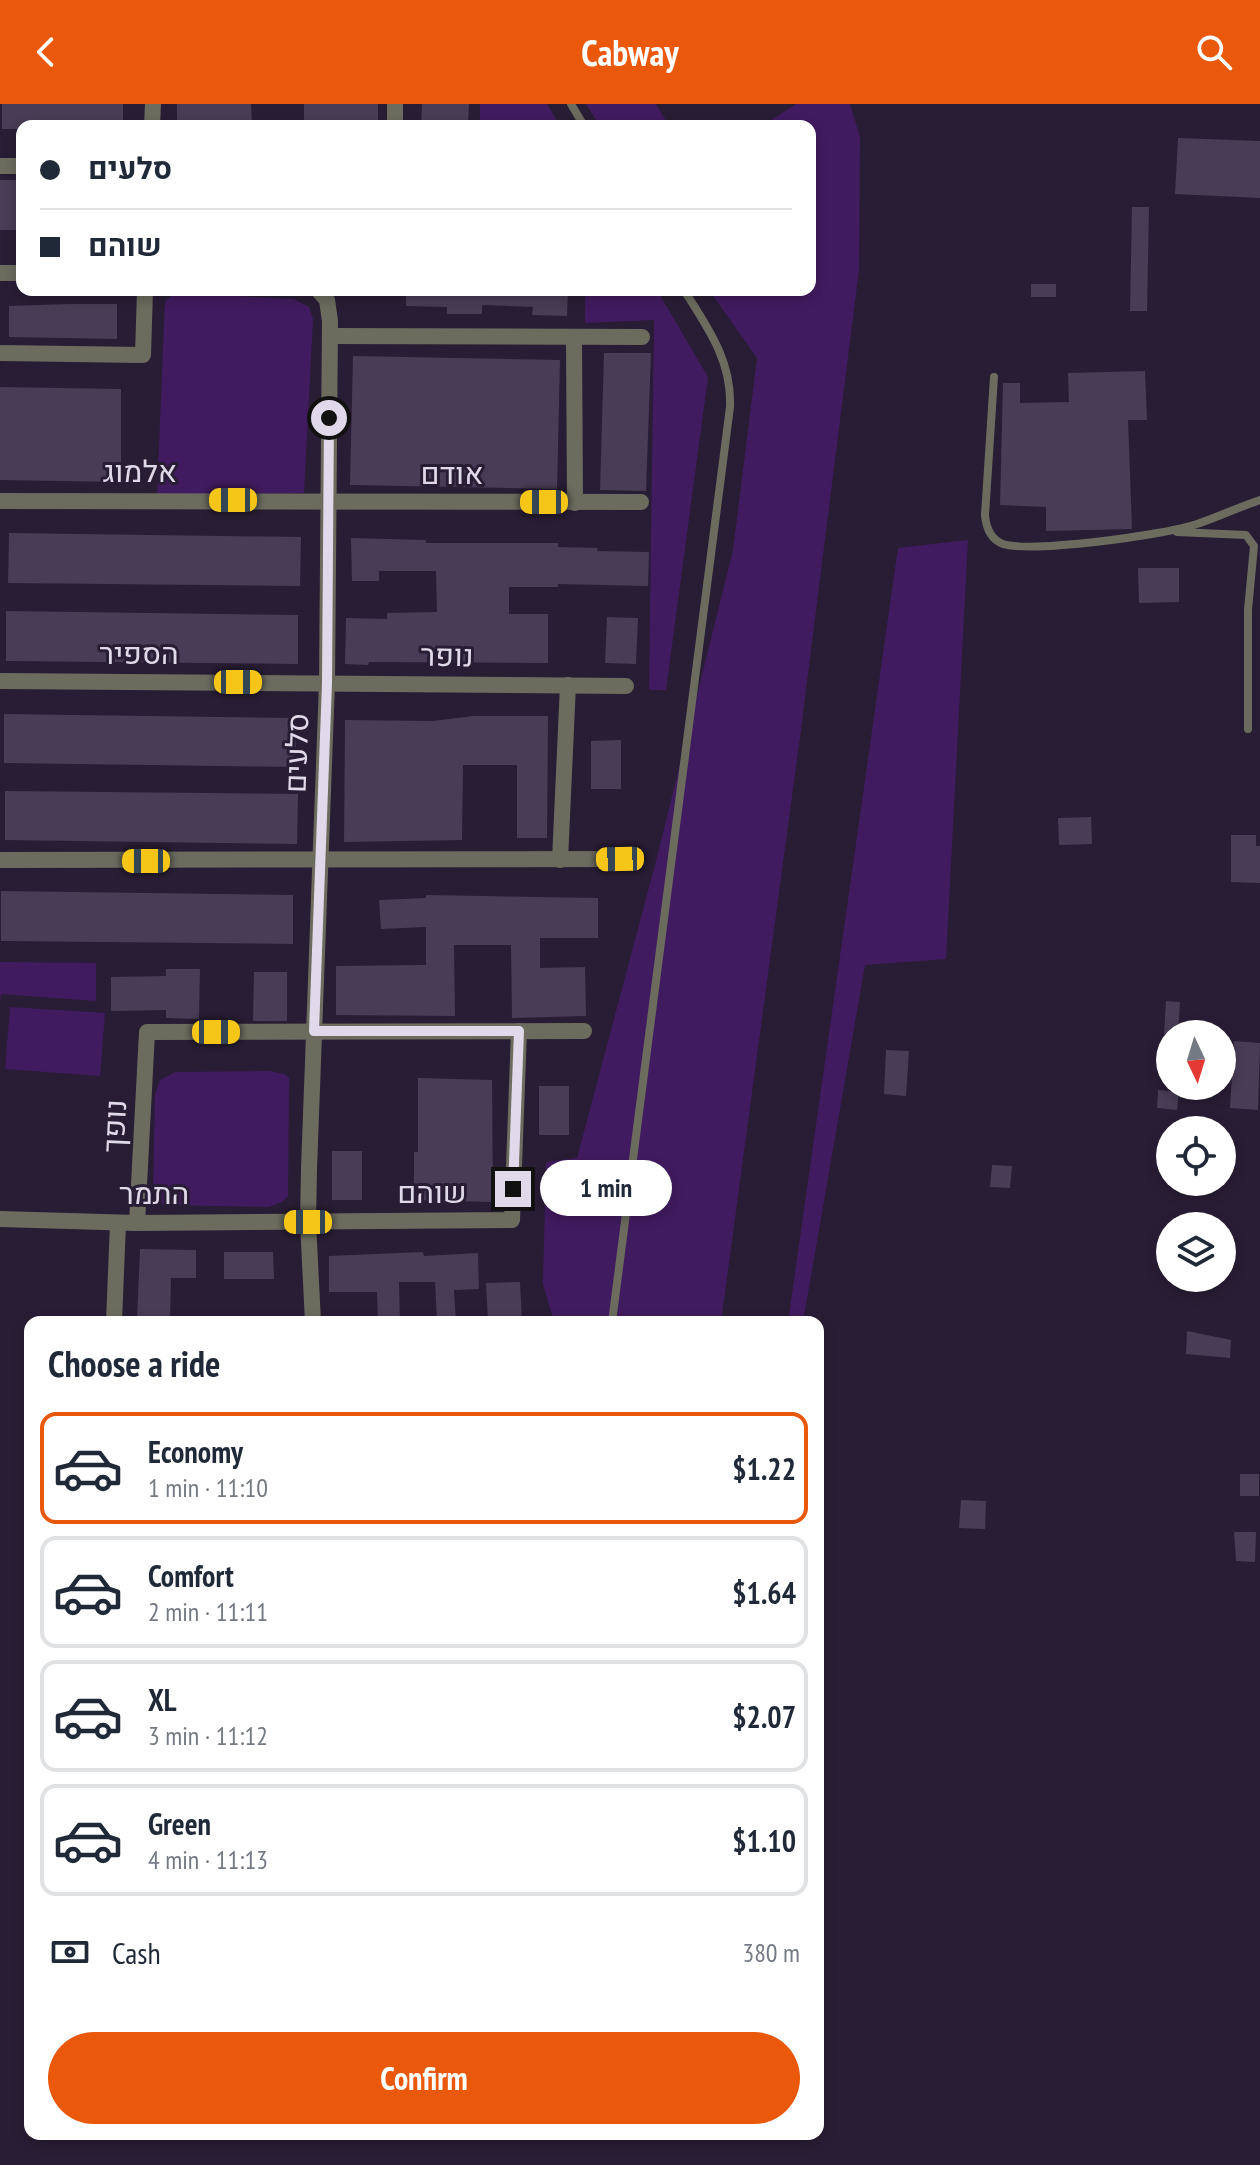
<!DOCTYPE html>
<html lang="en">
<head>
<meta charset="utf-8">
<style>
  body { margin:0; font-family:"PT Sans Narrow",Heebo,sans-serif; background:#f2f2f3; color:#1f2937; height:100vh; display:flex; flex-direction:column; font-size:30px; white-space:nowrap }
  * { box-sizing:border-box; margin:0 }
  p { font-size:26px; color:#747a83 }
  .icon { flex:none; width:44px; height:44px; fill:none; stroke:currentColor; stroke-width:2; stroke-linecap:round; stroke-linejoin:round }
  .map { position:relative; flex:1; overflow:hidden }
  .drawer { position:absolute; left:24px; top:1212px; width:800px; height:824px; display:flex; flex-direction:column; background:#fff; border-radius:16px; box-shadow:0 4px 12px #0003 }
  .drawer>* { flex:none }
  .guide { position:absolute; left:16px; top:16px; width:800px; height:176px; border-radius:16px; box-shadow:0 4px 12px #0003; display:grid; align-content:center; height:176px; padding:0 24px; background:#fff }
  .needle { width:52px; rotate:176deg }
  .controls { position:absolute; left:1156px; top:916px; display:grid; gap:16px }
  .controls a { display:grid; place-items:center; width:80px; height:80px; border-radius:50%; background:#fff; box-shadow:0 4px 12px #0003; font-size:40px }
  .end { position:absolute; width:36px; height:36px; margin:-18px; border:10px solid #e0d9e9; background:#111; box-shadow:0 0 0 4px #111 }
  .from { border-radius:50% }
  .bubble { position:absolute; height:56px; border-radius:28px; background:#fff; box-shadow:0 4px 12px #0003; font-size:26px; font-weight:700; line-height:56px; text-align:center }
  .car { position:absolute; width:24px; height:48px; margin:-24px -12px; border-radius:10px; box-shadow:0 0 6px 2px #0007; background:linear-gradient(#f5c518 24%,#345 0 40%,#f5c518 0 76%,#345 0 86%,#f5c518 0) }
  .guide b { display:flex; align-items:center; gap:28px; height:76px; font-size:30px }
  .guide b+b { border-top:2px solid #e0e1e3 }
  .guide i { width:20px; height:20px; background:#1f2937 }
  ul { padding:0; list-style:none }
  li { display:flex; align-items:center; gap:24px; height:112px; margin:0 16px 12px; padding:0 8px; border:4px solid #e0e1e3; border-radius:16px }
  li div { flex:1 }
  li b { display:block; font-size:30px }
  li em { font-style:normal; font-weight:700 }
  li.on { border-color:#ea580c }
  li>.icon { width:72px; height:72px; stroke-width:1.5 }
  h2 { padding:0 24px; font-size:36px; line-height:96px }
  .pay { display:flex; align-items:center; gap:20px; height:88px; padding:0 24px; font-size:30px }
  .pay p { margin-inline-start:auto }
  .cta { display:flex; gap:16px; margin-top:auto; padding:16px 24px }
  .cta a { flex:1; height:92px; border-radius:48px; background:#ea580c; color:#fff; font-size:32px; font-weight:700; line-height:92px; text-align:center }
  header { display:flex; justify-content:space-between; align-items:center; height:104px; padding:0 24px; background:#ea580c; color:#fff; font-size:36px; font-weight:700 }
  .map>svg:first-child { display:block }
</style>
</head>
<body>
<header><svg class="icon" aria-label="back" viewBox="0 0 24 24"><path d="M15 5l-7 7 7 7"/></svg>Cabway<svg class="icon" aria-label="search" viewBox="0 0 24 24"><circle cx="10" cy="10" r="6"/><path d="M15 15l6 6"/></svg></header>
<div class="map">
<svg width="1260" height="2061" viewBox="0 0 1260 2061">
  <rect width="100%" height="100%" fill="#291d35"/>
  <!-- green -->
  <g fill="#411b5f">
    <polygon points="480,0 547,0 560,22 480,22"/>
    <polygon points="586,0 656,0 669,22 600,22"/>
    <polygon points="796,0 850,0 860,33 859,166 800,633 721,1218 554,1218 543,1180 546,1058 577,1054 656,757 733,446 757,254 709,186 810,186 810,22 762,22"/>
    <polygon points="585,186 657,186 708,273 666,586 649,586 654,216 585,219"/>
    <polygon points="174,189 294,195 309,203 313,215 304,389 157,391 165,198"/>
    <polygon points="968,436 946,855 865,861 803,1218 788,1218 898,444"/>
    <polygon points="0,858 96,859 96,897 1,890 0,899"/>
    <polygon points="10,903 105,909 100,972 5,965"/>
    <polygon points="269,967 284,970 289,974 288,1092 282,1098 269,1103 163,1101 153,1088 155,991 160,976 175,968"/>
  </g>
  <!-- building -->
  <g fill="#493c56">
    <polygon points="2,0 123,0 123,22 22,22 22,25 2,25"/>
    <polygon points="177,0 251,0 252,22 177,22"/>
    <polygon points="304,0 378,0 378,20 304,22"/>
    <polygon points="422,0 469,0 468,22 421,22"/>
    <polygon points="1178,34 1260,37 1260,94 1175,90"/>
    <rect x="0" y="76" width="22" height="50"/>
    <polygon points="1132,103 1149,103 1147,207 1130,207"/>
    <rect x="1031" y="180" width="25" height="13"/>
    <polygon points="406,186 568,186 567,212 532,211 533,203 482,201 482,210 447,210 447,203 406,202"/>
    <polygon points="68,200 117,200 117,235 9,233 9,202"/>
    <polygon points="604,249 651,249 646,387 600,386"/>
    <polygon points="353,252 560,256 557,385 350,381"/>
    <polygon points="1145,267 1147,316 1128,316 1132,425 1046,427 1046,403 1000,401 1003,279 1020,279 1020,299 1069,298 1068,269"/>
    <polygon points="0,283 121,285 121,378 0,376"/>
    <polygon points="9,429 301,433 300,482 8,479"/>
    <polygon points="351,434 426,436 426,439 558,439 558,443 598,444 597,447 649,448 648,482 558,480 558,483 509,483 509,510 548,510 548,559 369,558 368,561 345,560 346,514 387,515 387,509 437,508 436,467 379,467 379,477 352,477"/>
    <polygon points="1138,464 1179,464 1179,498 1139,499"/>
    <polygon points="6,507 298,511 298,560 6,557"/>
    <polygon points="607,513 638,514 636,560 605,559"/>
    <polygon points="4,610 296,614 296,663 4,659"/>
    <polygon points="474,612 548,612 547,734 517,734 517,661 463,661 462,736 344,738 345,616 433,617"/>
    <polygon points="621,636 621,685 591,685 591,637"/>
    <polygon points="5,687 298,690 297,740 5,736"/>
    <polygon points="1091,713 1092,740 1059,741 1058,714"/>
    <polygon points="1231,731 1256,731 1256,742 1260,742 1260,779 1231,778"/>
    <polygon points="1,787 293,791 293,840 1,837"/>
    <polygon points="426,791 598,794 598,834 540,834 540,864 585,863 586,912 512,914 511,841 454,841 455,912 336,911 336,862 426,861 426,823 381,825 379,796 426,794"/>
    <polygon points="166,865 200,865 199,915 166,914 166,906 111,907 111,873 166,872"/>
    <polygon points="254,868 287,868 287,917 253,917"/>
    <polygon points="1166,897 1180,898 1178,930 1164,930"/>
    <polygon points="1234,937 1260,939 1258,1006 1230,1004"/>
    <polygon points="886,946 909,947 906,992 884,990"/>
    <polygon points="418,974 492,976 493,1098 414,1096 414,1048 418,1048"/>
    <rect x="539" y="982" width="30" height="49"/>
    <polygon points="1158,986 1179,988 1177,1006 1157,1004"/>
    <rect x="332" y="1047" width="30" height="49"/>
    <polygon points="992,1061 1012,1062 1010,1084 990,1083"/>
    <polygon points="140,1145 196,1146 196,1174 171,1174 170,1217 137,1216"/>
    <polygon points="224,1148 273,1148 274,1175 224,1175"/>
    <polygon points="423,1148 424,1152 478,1149 479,1185 454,1186 456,1218 437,1218 435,1178 399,1178 400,1218 378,1218 377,1188 329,1188 329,1152"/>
    <polygon points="520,1178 522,1217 488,1218 486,1179"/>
    <polygon points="1187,1227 1231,1236 1230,1254 1186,1250"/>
    <rect x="1240" y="1370" width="19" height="22"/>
    <polygon points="961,1396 986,1397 985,1425 959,1424"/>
    <polygon points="1234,1428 1256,1428 1255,1458 1236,1457"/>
  </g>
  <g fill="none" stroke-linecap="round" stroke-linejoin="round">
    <!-- lane -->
    <g stroke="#6b6c5e" stroke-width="8">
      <polyline points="571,0 584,22"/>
      <path d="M994,273L985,411C986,423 990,435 1003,440C1033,449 1165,431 1197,420C1218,413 1239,403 1260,396"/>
      <polyline points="1177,428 1246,431 1254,442 1248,506 1248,625"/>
      <path d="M612,1218L730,303C732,257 708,224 684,186"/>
    </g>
    <!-- street -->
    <g stroke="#6b6c5e" stroke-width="16">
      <polyline points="395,0 395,22"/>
      <polyline points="152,22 153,0"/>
      <polyline points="0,62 22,62"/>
      <polyline points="0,169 22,169"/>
      <polyline points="330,232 642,233"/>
      <polyline points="574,233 575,399"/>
      <polyline points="0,249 143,251 145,186"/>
      <polyline points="0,397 641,398"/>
      <polyline points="0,577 626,582"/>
      <polyline points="0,756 620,755"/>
      <polyline points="560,756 568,581"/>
      <polyline points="0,1115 137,1119 512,1116 519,927"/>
      <polyline points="137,1119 147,928 584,927"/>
      <polyline points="114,1218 118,1119"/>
      <polyline points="313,1218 308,1118 309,1065 327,579 330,217 327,196 318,186"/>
    </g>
  </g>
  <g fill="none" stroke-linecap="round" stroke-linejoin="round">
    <!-- route -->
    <polyline stroke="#e0d9e9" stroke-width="10" points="329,314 327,579 314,927 519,927 513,1085"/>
  </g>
  <g text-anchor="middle" stroke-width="6" stroke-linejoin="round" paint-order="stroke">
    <!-- street labels -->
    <g font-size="30" fill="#e0d9e9" stroke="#291d35">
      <text x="140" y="378">אלמוג</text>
      <text x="452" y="380">אודם</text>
      <text x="139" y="560">הספיר</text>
      <text transform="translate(447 552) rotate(1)" y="10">נופר</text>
      <text transform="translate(297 649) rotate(-88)" y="10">סלעים</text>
      <text transform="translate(115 1022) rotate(-87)" y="10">נופך</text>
      <text x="432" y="1099">שוהם</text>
      <text x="154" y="1100">התמר</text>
    </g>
  </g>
</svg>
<div class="controls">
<a><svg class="needle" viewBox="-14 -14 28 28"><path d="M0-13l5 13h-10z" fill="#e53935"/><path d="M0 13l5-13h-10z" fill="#747a83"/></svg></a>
<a><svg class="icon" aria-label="locate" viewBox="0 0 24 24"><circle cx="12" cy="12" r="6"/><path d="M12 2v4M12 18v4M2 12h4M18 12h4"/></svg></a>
<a><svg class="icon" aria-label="layers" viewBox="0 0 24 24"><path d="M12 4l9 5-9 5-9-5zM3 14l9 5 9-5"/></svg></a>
</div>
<i class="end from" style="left:329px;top:314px"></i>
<i class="end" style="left:513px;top:1085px"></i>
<div class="bubble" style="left:540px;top:1056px;width:132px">1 min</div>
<i class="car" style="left:233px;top:396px;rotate:270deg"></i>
<i class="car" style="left:544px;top:398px;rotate:270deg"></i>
<i class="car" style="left:238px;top:578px;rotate:90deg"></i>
<i class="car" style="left:620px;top:755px;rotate:269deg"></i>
<i class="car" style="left:146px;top:757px;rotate:270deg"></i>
<i class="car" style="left:216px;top:928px;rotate:90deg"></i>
<i class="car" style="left:308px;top:1118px;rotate:270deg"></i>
<div class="guide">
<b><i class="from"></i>סלעים</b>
<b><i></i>שוהם</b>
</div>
<section class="drawer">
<h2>Choose a ride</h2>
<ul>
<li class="on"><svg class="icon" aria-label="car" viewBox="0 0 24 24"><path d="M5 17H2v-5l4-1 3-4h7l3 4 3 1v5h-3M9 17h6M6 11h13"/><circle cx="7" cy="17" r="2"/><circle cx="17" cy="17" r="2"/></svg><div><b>Economy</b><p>1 min · 11:10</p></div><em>$1.22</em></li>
<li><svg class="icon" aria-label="car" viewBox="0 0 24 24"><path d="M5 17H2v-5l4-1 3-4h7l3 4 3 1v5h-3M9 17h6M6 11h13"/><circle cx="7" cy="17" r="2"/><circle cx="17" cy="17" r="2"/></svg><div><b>Comfort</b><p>2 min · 11:11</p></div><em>$1.64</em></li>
<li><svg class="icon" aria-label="car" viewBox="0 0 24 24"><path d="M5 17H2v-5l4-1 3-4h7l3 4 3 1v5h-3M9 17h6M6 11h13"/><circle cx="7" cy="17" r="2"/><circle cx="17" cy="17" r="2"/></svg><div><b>XL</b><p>3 min · 11:12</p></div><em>$2.07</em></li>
<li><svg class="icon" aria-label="car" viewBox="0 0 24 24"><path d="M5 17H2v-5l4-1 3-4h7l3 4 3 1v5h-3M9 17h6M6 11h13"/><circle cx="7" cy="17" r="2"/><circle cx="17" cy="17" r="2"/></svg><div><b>Green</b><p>4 min · 11:13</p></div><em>$1.10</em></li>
</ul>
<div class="pay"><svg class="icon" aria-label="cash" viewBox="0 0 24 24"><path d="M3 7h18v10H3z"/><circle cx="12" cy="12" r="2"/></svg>Cash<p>380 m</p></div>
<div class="cta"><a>Confirm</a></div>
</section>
</div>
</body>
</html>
